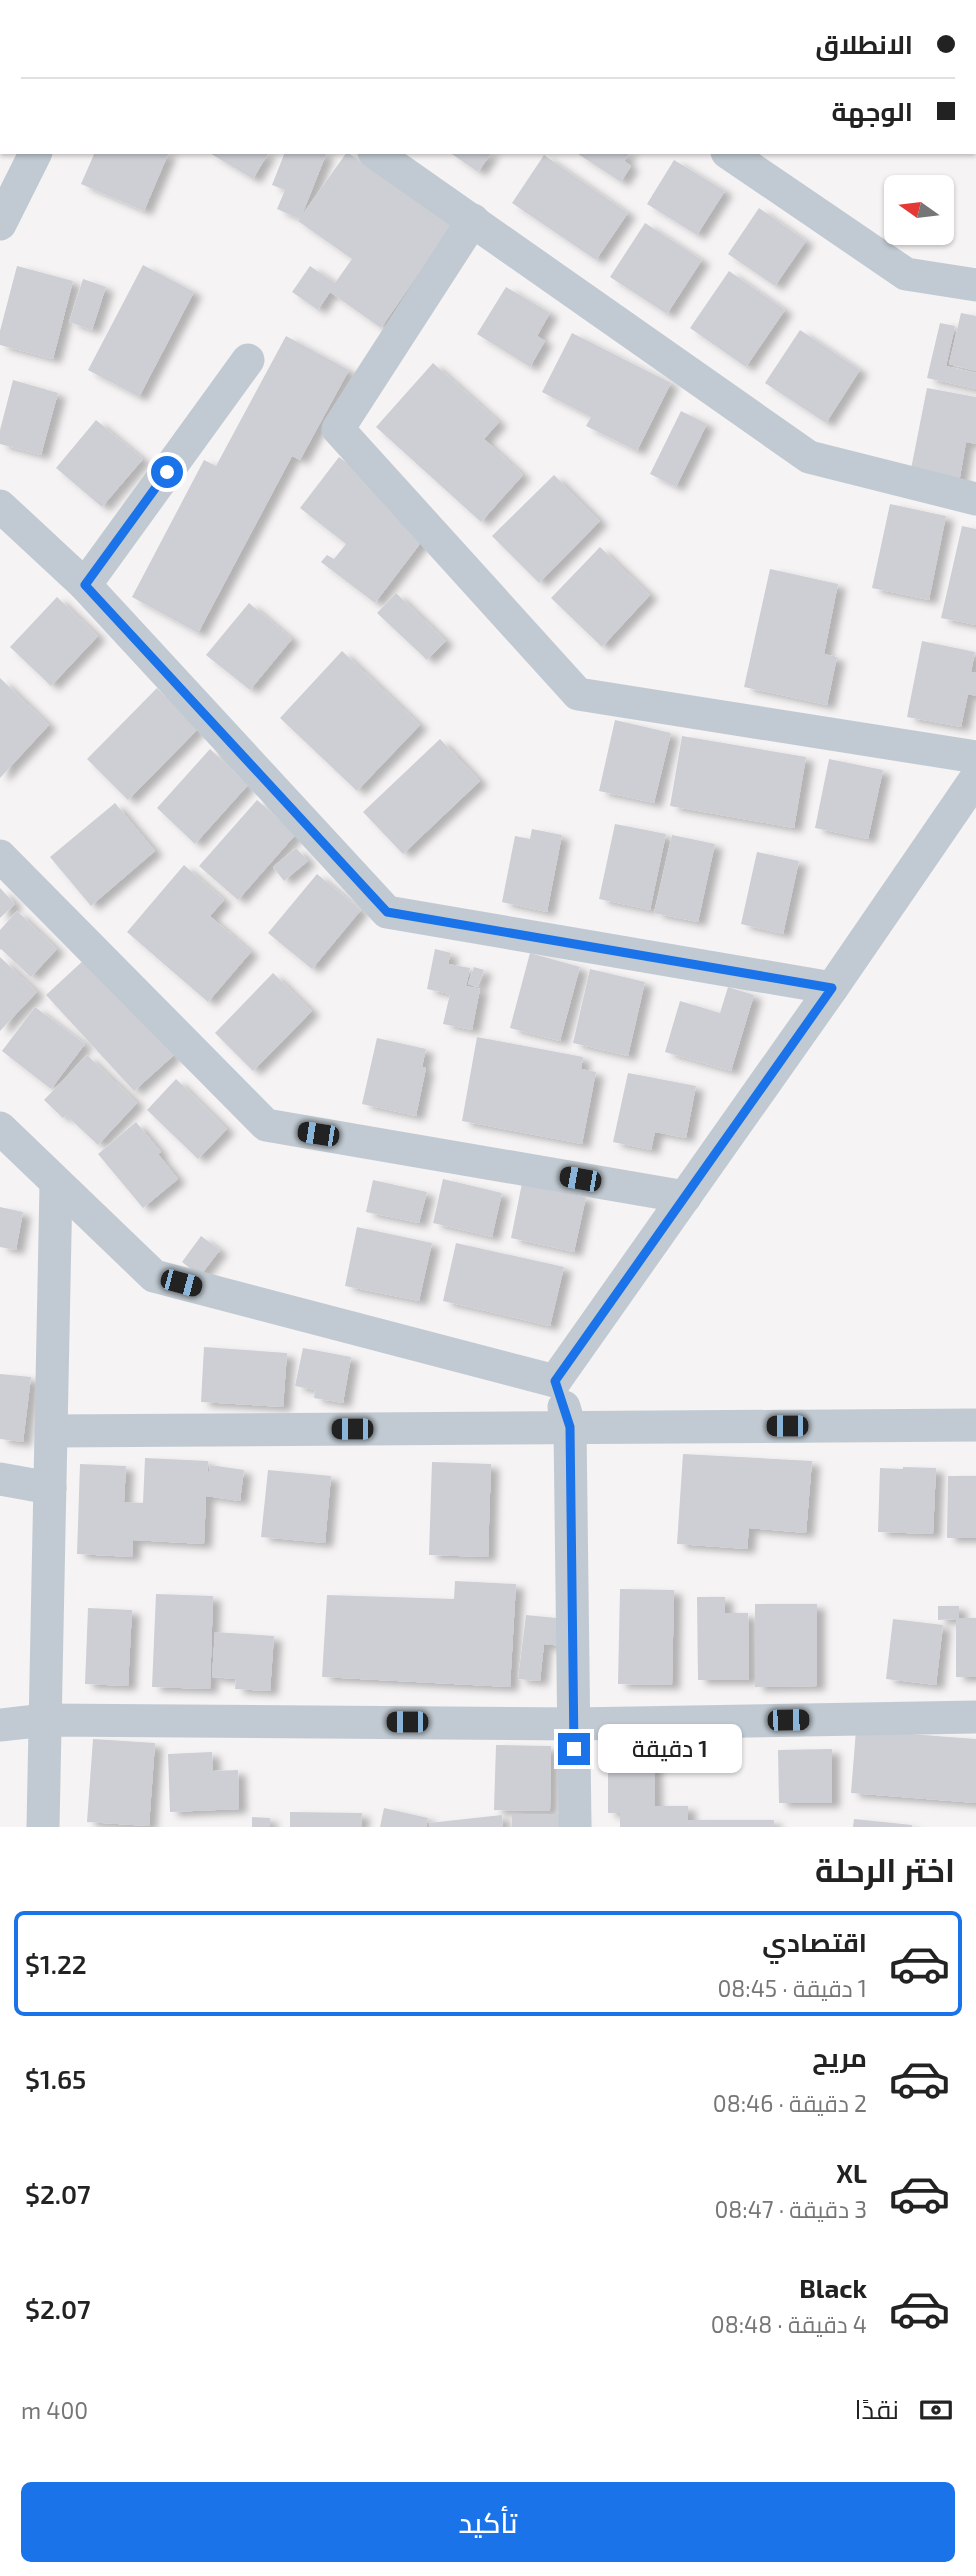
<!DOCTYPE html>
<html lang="ar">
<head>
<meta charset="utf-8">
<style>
  body { margin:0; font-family:"Exo 2",Cairo,sans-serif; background:#f2f2f2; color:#222; direction:rtl; height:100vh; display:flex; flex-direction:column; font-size:26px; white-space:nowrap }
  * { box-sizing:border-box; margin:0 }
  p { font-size:23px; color:#767676 }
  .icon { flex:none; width:38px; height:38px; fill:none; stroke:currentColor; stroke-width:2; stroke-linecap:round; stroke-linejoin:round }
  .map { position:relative; height:1827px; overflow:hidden; direction:ltr }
  .panel { display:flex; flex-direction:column; background:#fff; flex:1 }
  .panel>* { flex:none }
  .top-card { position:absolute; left:0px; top:0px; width:976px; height:154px; box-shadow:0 2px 5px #0004; direction:rtl; display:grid; align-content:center; height:154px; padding:0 21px; background:#fff }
  .needle { width:46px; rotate:284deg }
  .fabs { position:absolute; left:884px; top:175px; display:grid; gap:14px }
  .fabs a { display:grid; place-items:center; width:70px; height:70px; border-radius:10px; background:#fff; box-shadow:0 2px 5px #0004; font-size:35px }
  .end { position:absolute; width:32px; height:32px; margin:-16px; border:9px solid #1a73e8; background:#fff; box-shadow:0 0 0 4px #fff }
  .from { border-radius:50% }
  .bubble { position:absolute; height:49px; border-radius:10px; background:#fff; box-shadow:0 2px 5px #0004; font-size:23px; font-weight:600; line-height:49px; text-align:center; direction:rtl }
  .car { position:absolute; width:21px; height:42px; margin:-21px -10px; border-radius:9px; box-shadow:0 0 5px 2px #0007; background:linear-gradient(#222 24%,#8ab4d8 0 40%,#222 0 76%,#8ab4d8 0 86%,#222 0) }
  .top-card b { display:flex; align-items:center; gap:24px; height:66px; font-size:26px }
  .top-card b+b { border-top:2px solid #e0e0e0 }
  .top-card i { width:18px; height:18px; background:#222 }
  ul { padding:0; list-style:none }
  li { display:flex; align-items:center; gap:21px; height:105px; margin:0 14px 10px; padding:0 7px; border:4px solid transparent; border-radius:10px }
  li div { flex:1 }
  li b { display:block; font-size:26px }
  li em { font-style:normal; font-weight:600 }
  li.current { border-color:#1a73e8 }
  li>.icon { width:63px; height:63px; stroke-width:1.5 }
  h2 { padding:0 21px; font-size:32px; line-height:84px }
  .pay { display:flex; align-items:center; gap:18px; height:77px; padding:0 21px; font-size:26px }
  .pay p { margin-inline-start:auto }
  .action { display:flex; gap:14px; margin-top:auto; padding:14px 21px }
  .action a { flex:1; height:80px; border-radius:10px; background:#1a73e8; color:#fff; font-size:28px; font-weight:600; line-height:80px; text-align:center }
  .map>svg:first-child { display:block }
</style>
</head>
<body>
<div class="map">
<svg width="976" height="1827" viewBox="0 0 976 1827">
  <defs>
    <filter id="shadow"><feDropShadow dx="8" dy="4.5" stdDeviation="3.5" flood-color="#0004"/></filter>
  </defs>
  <rect width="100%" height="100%" fill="#f5f3f3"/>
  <!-- building -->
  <g fill="#cdcfd5" filter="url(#shadow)">
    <polygon points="95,152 169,152 144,211 81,184"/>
    <polygon points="208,152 269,152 253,179"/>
    <polygon points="285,152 327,152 302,215 347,152 452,225 381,328 330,292 318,310 292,292 310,266 335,283 352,259 298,221 300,219 277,209 285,190 272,185"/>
    <polygon points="449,152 492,152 478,172"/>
    <polygon points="575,152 630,152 624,161 631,166 621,182"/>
    <polygon points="544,155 628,213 596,260 512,203"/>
    <polygon points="674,160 725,191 697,235 647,204"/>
    <polygon points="759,208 806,241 775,286 728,254"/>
    <polygon points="645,223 702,260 667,314 610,277"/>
    <polygon points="143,265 194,292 139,397 88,370"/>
    <polygon points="17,266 73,281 53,359 0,345 0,331"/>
    <polygon points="729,271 785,310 746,367 690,328"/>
    <polygon points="83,279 106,287 92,330 69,322"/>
    <polygon points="506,287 550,313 537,336 545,341 530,367 477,334"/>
    <polygon points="961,313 976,316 976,371 949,364"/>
    <polygon points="940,323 955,326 946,366 976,373 976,389 927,378"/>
    <polygon points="800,330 860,370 826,423 765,383"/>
    <polygon points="572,333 671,383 637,451 586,426 591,417 542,392"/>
    <polygon points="286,336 349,370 300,460 292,456 198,633 132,597 204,460 216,466"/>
    <polygon points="433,363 499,422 484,439 523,475 481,522 376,427"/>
    <polygon points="13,380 58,393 41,455 0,444 0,430"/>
    <polygon points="927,388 976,397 976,444 966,442 959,483 910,474"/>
    <polygon points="681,411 707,424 676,487 650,474"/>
    <polygon points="96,420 143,459 102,507 56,468"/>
    <polygon points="339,457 432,528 375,603 321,562 327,555 334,559 346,544 300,508"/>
    <polygon points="554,475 600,521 539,583 492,536"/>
    <polygon points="890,504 946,516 929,600 872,588"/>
    <polygon points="962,526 976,529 976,625 941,618"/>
    <polygon points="600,547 650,595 602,647 551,598"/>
    <polygon points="770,569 838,584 824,654 837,657 827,705 744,687"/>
    <polygon points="396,593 446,641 427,660 377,613"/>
    <polygon points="57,597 98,636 51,686 10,647"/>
    <polygon points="249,603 292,639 250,690 206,655"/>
    <polygon points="922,641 975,652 971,672 976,673 976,696 968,694 961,727 907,717"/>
    <polygon points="342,651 420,725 357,791 280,718"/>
    <polygon points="0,678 49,725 0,778"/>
    <polygon points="157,688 198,729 128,800 87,759"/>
    <polygon points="615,720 671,733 654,803 599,791"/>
    <polygon points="682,736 806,757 794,828 670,806"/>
    <polygon points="440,739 480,781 403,854 363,812"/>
    <polygon points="210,749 248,785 195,844 157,808"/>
    <polygon points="829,759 883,770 868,839 815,828"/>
    <polygon points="257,800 296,834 238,900 199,866"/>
    <polygon points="115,803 155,851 91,906 50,857"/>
    <polygon points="615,824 666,834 650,910 599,899"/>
    <polygon points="532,829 562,835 547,912 502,902 515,836 530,839"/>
    <polygon points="672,835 715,844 698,922 654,913"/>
    <polygon points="296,848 308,861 284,881 273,867"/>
    <polygon points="757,852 799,861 783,934 741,924"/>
    <polygon points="184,865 224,900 210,916 251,952 208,1002 127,932"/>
    <polygon points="317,874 361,910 312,969 268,933"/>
    <polygon points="0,888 15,904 0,918"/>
    <polygon points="17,911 57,949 31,977 1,949 0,950 0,930"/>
    <polygon points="435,949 451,953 448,964 470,968 466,986 480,989 472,1030 443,1024 450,994 427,989"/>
    <polygon points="530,953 580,967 560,1041 510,1028"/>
    <polygon points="0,957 37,992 0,1031"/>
    <polygon points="86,958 174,1055 134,1091 46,995"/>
    <polygon points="474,967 484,970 478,987 468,984"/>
    <polygon points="590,969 645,982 628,1056 573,1043"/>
    <polygon points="273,973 312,1011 253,1071 215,1033"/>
    <polygon points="728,987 754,995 731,1071 665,1052 680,1001 720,1013"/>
    <polygon points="35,1007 85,1044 51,1089 2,1051"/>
    <polygon points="477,1037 583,1057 581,1069 596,1072 582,1144 462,1121"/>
    <polygon points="377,1038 426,1049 422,1067 426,1068 416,1116 362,1104"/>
    <polygon points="87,1055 137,1103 98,1145 66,1115 63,1118 44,1100"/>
    <polygon points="628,1073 696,1086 686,1138 655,1132 651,1150 613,1142"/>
    <polygon points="176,1079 227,1129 198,1159 147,1110"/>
    <polygon points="136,1122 161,1152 158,1154 178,1179 143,1208 98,1154"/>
    <polygon points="443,1179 502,1193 492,1237 433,1223"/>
    <polygon points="373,1180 427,1192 419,1223 366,1212"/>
    <polygon points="522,1183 586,1197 574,1252 511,1238"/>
    <polygon points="0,1207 23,1212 16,1250 0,1247"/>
    <polygon points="357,1227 432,1243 419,1301 345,1286"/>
    <polygon points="201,1236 220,1250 200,1276 182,1262"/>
    <polygon points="456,1243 564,1267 550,1326 443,1301"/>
    <polygon points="204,1347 287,1353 283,1407 201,1402"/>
    <polygon points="303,1348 351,1357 343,1403 314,1398 315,1390 295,1386"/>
    <polygon points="0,1374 31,1377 23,1442 0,1439"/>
    <polygon points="683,1454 812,1461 806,1533 749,1528 747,1549 677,1544"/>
    <polygon points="145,1458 208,1461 207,1483 210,1465 244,1470 240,1501 206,1496 204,1544 133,1540 132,1557 77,1554 80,1464 126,1466 124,1502 143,1503"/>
    <polygon points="432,1462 491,1464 488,1557 429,1555"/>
    <polygon points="903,1467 936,1468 933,1534 878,1532 880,1468 903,1469"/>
    <polygon points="268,1470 331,1476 325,1543 261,1537"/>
    <polygon points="948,1476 976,1476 976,1538 947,1538"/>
    <polygon points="455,1581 516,1584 510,1687 322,1677 327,1595 454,1599"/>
    <polygon points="620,1589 674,1590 672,1685 618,1684"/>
    <polygon points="156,1594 213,1596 210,1689 152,1687"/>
    <polygon points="697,1597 725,1597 725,1613 748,1613 749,1680 698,1680"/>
    <polygon points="755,1604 817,1604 817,1686 755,1687"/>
    <polygon points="938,1606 959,1606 959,1618 976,1618 976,1677 956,1677 956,1619 938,1620"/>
    <polygon points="88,1608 132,1610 128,1686 85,1684"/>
    <polygon points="526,1615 566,1619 563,1646 544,1644 540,1681 518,1679"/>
    <polygon points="893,1619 943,1625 936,1685 886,1679"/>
    <polygon points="215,1632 274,1636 270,1691 235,1689 236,1679 212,1677"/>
    <polygon points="856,1730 976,1739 976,1803 851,1793"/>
    <polygon points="93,1739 155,1743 149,1826 87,1822"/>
    <polygon points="496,1745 551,1746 550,1811 494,1810"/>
    <polygon points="832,1749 832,1803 779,1803 778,1750"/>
    <polygon points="212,1752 213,1771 238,1770 239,1809 170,1812 168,1754"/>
    <polygon points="654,1756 655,1806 688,1806 688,1820 774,1820 774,1827 620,1827 620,1813 608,1813 608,1757"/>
    <polygon points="384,1808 428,1818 426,1827 380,1827"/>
    <polygon points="290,1812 362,1813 361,1827 290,1827"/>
    <rect x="512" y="1814" width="66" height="13"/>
    <polygon points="502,1815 503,1827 429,1827 429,1823"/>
    <polygon points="252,1817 270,1818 270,1827 252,1827"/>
    <polygon points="854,1819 912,1825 912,1827 853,1827"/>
  </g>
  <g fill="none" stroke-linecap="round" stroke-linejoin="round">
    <!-- minor -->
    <g stroke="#c1cad2" stroke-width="33">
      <polyline points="152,0 154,2"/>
      <polyline points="503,0 506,2"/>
      <polyline points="892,0 892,2"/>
      <polyline points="109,2 110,0"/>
      <polyline points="975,102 976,103"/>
      <polyline points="374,152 809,457 976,499"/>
      <polyline points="727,152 906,274 976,285"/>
      <polyline points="473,220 338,429 578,694 976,757"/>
      <polyline points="0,224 36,152"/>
      <polyline points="0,506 85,585 387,912 832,988"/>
      <polyline points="85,585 248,360"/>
      <polyline points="0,856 266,1125 685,1197"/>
      <polyline points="0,1128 154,1276 555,1381"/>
      <polyline points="555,1381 832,988 976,778"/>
      <polyline points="564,1407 570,1428 575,1827"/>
      <polyline points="51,1431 976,1425"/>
      <polyline points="0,1479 50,1488"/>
      <polyline points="0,1725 45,1720 574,1724 976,1717"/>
      <polyline points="43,1827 56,1185"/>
    </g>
  </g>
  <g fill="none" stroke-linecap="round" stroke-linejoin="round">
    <!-- route -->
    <polyline stroke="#1a73e8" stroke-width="9" points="167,472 85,585 387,912 832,988 555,1381 570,1427 574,1749"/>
  </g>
</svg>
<div class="fabs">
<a><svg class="needle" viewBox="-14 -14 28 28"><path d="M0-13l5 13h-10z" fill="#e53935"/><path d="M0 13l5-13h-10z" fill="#767676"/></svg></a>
</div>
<i class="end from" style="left:167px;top:472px"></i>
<i class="end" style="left:574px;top:1749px"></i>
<div class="bubble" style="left:598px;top:1724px;width:144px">1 دقيقة</div>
<i class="car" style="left:318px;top:1134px;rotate:279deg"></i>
<i class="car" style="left:580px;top:1179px;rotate:280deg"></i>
<i class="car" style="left:181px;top:1283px;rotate:105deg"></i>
<i class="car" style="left:787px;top:1426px;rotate:270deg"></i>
<i class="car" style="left:352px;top:1429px;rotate:270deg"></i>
<i class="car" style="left:788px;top:1720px;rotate:89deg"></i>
<i class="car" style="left:407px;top:1722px;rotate:270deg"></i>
<div class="top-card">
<b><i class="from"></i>الانطلاق</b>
<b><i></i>الوجهة</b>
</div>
</div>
<section class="panel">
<h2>اختر الرحلة</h2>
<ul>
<li class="current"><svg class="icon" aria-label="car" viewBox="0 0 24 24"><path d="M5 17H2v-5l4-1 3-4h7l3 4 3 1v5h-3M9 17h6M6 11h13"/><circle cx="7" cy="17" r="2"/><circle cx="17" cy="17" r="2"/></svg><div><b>اقتصادي</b><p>1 دقيقة · 08:45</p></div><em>$1.22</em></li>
<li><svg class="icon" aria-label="car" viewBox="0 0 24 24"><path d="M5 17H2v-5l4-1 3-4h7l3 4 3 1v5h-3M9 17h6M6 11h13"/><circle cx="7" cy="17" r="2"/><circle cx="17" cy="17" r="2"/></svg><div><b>مريح</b><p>2 دقيقة · 08:46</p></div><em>$1.65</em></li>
<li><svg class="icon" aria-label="car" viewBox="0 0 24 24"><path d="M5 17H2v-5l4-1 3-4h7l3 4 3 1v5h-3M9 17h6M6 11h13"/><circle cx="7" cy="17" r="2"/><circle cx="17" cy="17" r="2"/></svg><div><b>XL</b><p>3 دقيقة · 08:47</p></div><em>$2.07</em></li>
<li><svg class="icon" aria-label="car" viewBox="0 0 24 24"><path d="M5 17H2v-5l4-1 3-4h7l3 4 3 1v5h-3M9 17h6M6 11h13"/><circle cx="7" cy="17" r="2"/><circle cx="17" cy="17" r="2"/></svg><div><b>Black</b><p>4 دقيقة · 08:48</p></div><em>$2.07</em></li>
</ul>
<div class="pay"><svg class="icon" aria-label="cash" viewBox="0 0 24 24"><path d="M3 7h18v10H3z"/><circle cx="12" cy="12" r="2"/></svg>نقدًا<p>400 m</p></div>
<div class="action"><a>تأكيد</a></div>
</section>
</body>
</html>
